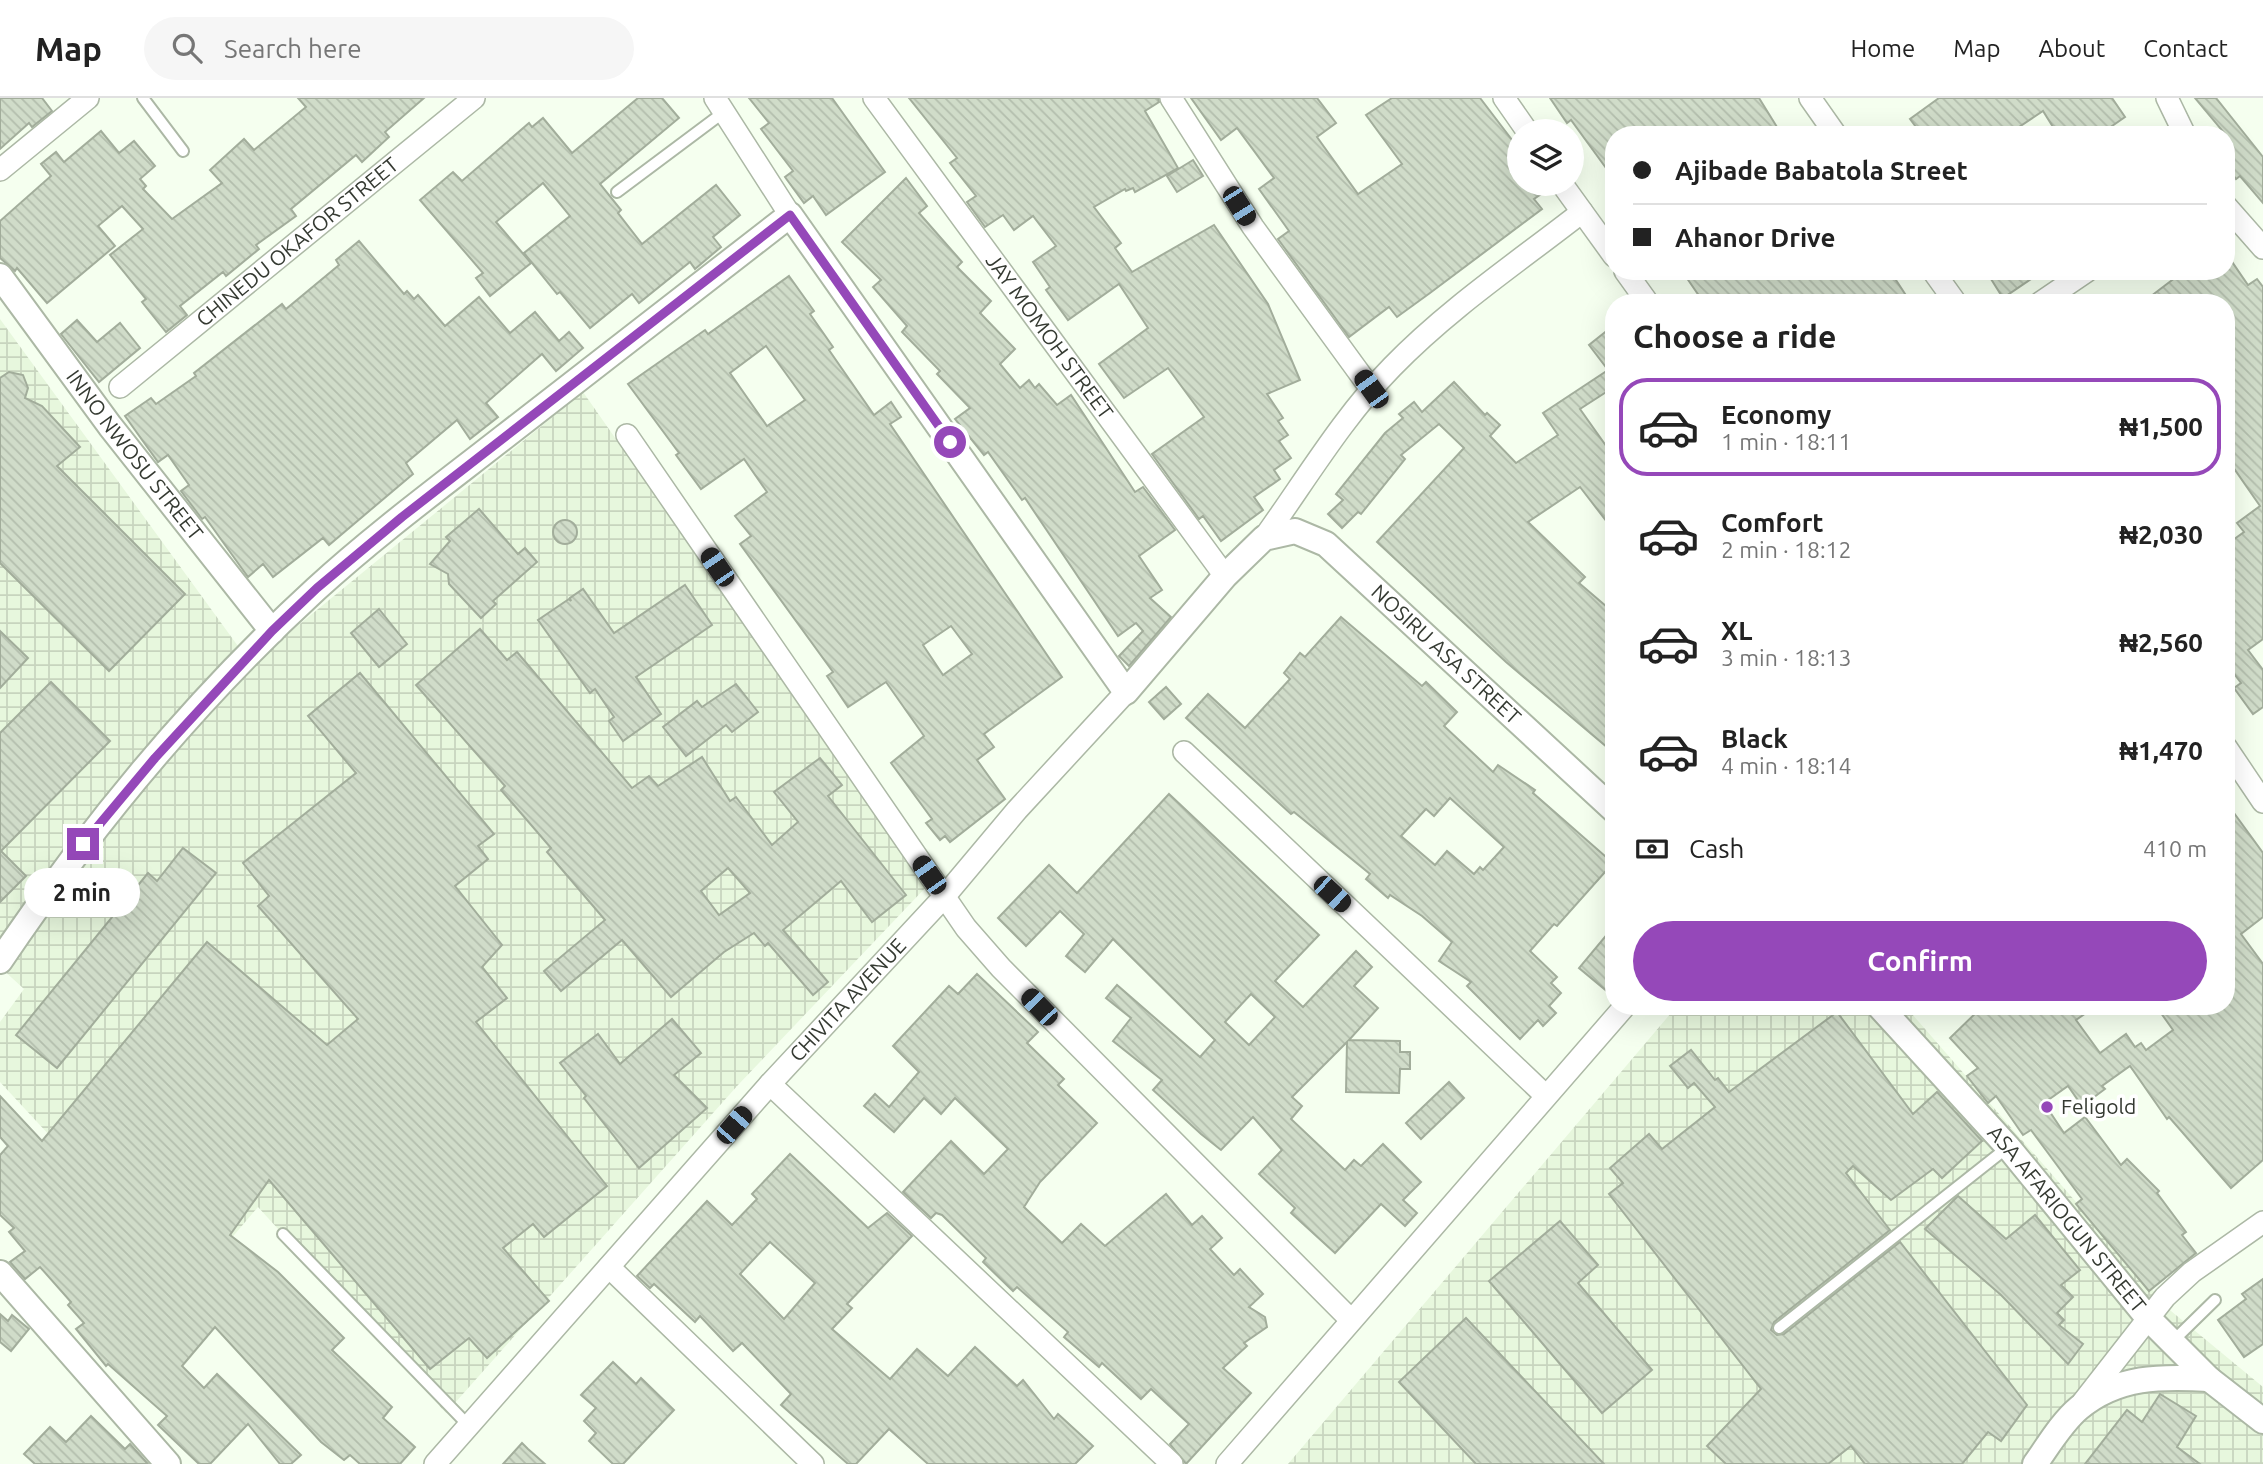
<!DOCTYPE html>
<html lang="en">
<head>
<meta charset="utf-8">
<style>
  body { margin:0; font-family:Ubuntu,sans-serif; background:#f6f6f6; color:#222; height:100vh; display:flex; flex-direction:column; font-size:26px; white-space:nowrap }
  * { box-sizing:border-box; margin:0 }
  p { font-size:23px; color:#767676 }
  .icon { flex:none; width:38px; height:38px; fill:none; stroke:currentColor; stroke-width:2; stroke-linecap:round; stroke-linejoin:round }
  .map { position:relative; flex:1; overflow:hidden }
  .side { position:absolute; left:1605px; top:196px; width:630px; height:721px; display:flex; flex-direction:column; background:#fff; border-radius:28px; box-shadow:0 7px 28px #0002 }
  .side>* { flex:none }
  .hud { position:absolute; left:1605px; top:28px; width:630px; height:154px; border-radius:28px; box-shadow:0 7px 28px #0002; display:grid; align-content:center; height:154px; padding:0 28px; background:#fff }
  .buttons { position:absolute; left:1507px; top:21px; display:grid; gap:14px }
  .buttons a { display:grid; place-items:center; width:77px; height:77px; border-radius:50%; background:#fff; box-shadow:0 7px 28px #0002; font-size:35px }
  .end { position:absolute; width:32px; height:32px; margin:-16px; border:9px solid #9548b9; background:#fff; box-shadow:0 0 0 4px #fff }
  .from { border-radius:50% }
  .bubble { position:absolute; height:49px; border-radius:24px; background:#fff; box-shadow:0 7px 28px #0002; font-size:23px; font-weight:700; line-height:49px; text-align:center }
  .car { position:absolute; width:21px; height:42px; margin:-21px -10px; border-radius:9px; box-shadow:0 0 5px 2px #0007; background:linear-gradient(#222 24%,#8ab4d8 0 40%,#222 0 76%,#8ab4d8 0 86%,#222 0) }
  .hud b { display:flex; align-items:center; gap:24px; height:66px; font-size:26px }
  .hud b+b { border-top:2px solid #e0e0e0 }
  .hud i { width:18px; height:18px; background:#222 }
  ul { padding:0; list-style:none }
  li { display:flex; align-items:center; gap:21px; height:98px; margin:0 14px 10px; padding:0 14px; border:4px solid transparent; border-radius:28px }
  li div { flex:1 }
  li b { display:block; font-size:26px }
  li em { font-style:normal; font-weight:700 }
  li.active { border-color:#9548b9 }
  li>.icon { width:63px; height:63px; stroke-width:1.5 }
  h2 { padding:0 28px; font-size:32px; line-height:84px }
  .pay { display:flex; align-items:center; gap:18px; height:77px; padding:0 28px; font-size:26px }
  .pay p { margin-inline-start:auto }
  .button { display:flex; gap:14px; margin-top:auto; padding:14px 28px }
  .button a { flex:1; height:80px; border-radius:42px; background:#9548b9; color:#fff; font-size:28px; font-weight:700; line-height:80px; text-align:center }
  header { display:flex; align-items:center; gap:42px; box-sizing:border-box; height:98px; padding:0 35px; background:#fff; border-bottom:2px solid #e0e0e0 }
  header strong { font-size:33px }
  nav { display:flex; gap:38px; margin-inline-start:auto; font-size:24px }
  .search { width:490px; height:63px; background:#f6f6f6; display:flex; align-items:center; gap:18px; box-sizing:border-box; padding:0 24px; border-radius:38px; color:#767676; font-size:26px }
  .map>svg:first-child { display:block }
</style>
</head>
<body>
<header>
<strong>Map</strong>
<div class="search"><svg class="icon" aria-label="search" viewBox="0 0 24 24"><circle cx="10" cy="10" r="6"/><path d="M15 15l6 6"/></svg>Search here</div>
<nav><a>Home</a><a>Map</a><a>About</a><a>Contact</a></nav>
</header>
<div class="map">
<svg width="2263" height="1366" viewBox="0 0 2263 1366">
  <defs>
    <pattern id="industrial-grid" width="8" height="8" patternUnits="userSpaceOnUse" patternTransform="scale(1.75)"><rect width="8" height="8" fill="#e7f7dd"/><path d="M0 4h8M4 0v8" fill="none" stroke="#c7d4be"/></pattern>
    <pattern id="building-back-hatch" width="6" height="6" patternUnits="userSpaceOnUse" patternTransform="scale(1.75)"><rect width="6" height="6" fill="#d0dcc9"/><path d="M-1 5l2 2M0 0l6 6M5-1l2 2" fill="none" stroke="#b3bead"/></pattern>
  </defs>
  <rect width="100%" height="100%" fill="#f5ffef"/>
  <!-- industrial -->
  <g fill="url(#industrial-grid)">
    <polygon points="0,221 251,566 583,294 928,787 738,987 446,1315 258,1109 190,1189 0,984 0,924 24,891 0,869"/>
    <polygon points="1677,908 1905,908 2171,1213 2263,1289 2263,1366 1288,1366"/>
  </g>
  <!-- building -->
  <g fill="url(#building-back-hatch)" stroke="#a2ad9b" stroke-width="2" fill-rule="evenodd">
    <polygon points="0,0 42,0 52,13 32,29 29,25 0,51"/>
    <polygon points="298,0 424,0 385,34 389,39 362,64 356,57 291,111 296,118 256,147 259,151 226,178 223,174 180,208 187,217 166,234 142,204 146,201 110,157 143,131 122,108 98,128 115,148 47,205 17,170 15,173 0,160 0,123 51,78 41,66 56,54 64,64 101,33 119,55 134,43 155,68 140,81 146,88 143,91 172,121 222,85 210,72 244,41 254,52 306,9"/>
    <polygon points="638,0 662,0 679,20 600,86 621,112 618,115 642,146 716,87 740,117 713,139 721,149 695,171 690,164 639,205 632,196 590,230 560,194 557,196 524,155 570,118 543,85 496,124 531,165 490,198 476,180 483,175 420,102 453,74 462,83 529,25 532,29 543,20 572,55"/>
    <polygon points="749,0 832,0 885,74 826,117 813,98 804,105 785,79 793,73 761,31 769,25"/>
    <polygon points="909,0 1158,0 1159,4 1145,13 1178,70 1135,94 1133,90 1126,93 1125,91 1094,109 1121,145 1115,150 1132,174 1214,127 1268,206 1300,282 1267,296 1283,320 1278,323 1288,337 1279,343 1291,360 1274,372 1280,381 1254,399 1263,412 1221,443 1203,418 1199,421 1152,356 1204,319 1168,270 1124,300 1099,266 1148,230 1119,186 1068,222 1046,192 1050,189 1033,164 1056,148 1033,118 1014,132 1003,117 985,129 967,104 976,98 950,65 957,60"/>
    <polygon points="1191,0 1317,0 1336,25 1317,39 1358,96 1402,66 1366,17 1392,0 1480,0 1519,51 1519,86 1549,86 1550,90 1534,101 1542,111 1430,195 1397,219 1389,209 1349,239 1278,141 1289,133 1259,91 1274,80 1237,30 1221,42"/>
    <polygon points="1550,0 1759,0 1782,37 1614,37 1614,81 1571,22 1567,25"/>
    <polygon points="1939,0 2112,0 2125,19 2099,37 2058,37 2043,13 2007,37 1922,37 1910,21"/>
    <polygon points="2195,0 2216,0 2263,59 2263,105 2240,78 2236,81 2226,67 2226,37"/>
    <polygon points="1193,62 1203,78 1177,94 1167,78"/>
    <polygon points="906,80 927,108 919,115 962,164 957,169 991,203 980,215 1015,251 1000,266 1020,290 1029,282 1035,290 1039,286 1057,307 1071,297 1135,394 1143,389 1175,432 1139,458 1162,492 1150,500 1171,519 1129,568 1119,558 1143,533 1136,525 1118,538 1025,400 1022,402 988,354 984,357 955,321 970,310 937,276 940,273 902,234 907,228 873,189 881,182 842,144"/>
    <polygon points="359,143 404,196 407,193 414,201 418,197 445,228 479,199 510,235 535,214 559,243 569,234 583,250 556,273 542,256 486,305 498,319 470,341 457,322 406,365 413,376 329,447 323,440 273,479 263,466 248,479 205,419 202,421 181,393 189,387 168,357 158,364 125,318 151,300 156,306 196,278 194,275 282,206 286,211 339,167 336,162"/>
    <polygon points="2226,155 2248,187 2257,181 2263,189 2263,541 2248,552 2263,572 2263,609 2253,616 2234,590 2241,585 2226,565 2226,447 2244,434 2237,425 2260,408 2235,372 2226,378 2226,205 2142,205 2184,173 2226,173"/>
    <polygon points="1682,173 1890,173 1911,205 1704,205"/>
    <polygon points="1986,173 2043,173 2003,200"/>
    <path d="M789,178L814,213L810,216L833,249L829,252L874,317L891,304L901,319L890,326L1062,579L984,636L994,649L977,662L1005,701L950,744L945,738L940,742L926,725L932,721L891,665L924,638L886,584L848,609L827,578L833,574L740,446L751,438L735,418L767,394L744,361L701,391L676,357L679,355L628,286L705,232L708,236ZM766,248L805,302L767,328L730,275ZM951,528L972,556L943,577L923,547Z"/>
    <polygon points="77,222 97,244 120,225 140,250 99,284 61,236"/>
    <polygon points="1614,227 1614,289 1580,311 1614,359 1614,433 1580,389 1528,424 1585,479 1579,485 1614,515 1614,655 1506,564 1377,444 1464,350 1439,326 1401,357 1405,361 1361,416 1358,414 1342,430 1328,416 1343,402 1336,396 1385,335 1403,320 1399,316 1414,304 1422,314 1454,284 1485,317 1487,315 1500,327 1490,338 1516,365 1558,337 1543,315 1608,272 1589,247"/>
    <polygon points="9,274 23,277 28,290 25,300 42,308 80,349 57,368 185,496 109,573 0,465 0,280"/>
    <polygon points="479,411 518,456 525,450 537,464 493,503 496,506 481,520 449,486 448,476 430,466 450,443 446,439"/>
    <circle cx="565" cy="434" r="12"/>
    <polygon points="685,487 712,527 636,579 661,616 623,643 609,623 614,619 595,591 590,595 538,522 569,501 571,503 570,500 583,491 614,535"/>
    <polygon points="379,511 407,546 379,569 351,535"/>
    <path d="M1341,519L1422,588L1426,584L1457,614L1444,628L1493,674L1498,667L1535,692L1533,695L1613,765L1557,828L1554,826L1530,853L1557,879L1551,885L1561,895L1549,908L1556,915L1543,928L1538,922L1520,941L1467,888L1471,884L1439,863L1452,844L1422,818L1390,797L1388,800L1366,781L1370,776L1294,714L1291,716L1186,620L1208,596L1245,630L1290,581L1284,575L1300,555L1305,559ZM1450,700L1504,749L1483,772L1480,769L1474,776L1447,753L1435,767L1401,738L1426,711L1434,718Z"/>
    <path d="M480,531L507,562L517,554L632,690L649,678L658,688L702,659L730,703L736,699L772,747L798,724L774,694L820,660L842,687L828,698L906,797L872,824L841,783L783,832L828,884L813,897L768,845L765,848L754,835L724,854L671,899L622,842L561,893L544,873L605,822L547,754L551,750L501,692L505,688L416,587ZM728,770L750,795L719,817L701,793Z"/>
    <polygon points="0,533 28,560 0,590"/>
    <polygon points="360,575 494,736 478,748 488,761 455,788 502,847 482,869 507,900 476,924 607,1088 544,1139 533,1126 503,1150 549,1203 487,1260 469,1240 430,1271 269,1082 230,1137 278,1174 344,1240 332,1252 392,1309 383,1320 415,1349 400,1366 360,1366 350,1357 344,1362 321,1344 215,1229 182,1268 204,1290 217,1276 301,1357 291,1366 280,1366 248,1326 210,1366 199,1366 158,1327 167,1318 108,1266 106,1268 76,1231 84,1225 68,1207 71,1204 40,1169 25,1181 10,1164 25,1153 9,1134 14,1130 0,1117 0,1057 8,1048 0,1039 0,998 42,1043 207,844 327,947 358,921 258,808 269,798 243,765 356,675 308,618"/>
    <polygon points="51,584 110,643 1,753 26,778 0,804 0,635"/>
    <polygon points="736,586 758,614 732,634 726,627 686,658 663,629 697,603 702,609"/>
    <polygon points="1166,589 1181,606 1164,621 1149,604"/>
    <path d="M1169,696L1319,837L1275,883L1303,909L1356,853L1372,869L1354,888L1378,910L1349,942L1400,943V954H1410V971H1400L1399,995L1346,994L1347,944L1292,999L1302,1008L1291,1021L1345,1072L1354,1062L1361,1068L1383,1046L1421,1084L1403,1102L1417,1115L1405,1128L1381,1106L1335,1155L1291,1115L1295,1110L1259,1076L1282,1052L1253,1019L1221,1052L1201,1036L1153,992L1162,982L1113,943L1131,920L1106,900L1117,887L1200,959L1215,942L1113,841L1085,874L1066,858L1084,836L1060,813L1026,848L998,820L1049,767L1077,795ZM1251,896L1275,919L1249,947L1225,924Z"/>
    <polygon points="2226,704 2263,755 2263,819 2241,836 2263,866 2263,1062 2231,1090 2169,1019 2167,1021 2130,968 2102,988 2105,991 2082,1008 2068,988 2044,1005 2064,1035 2085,1019 2121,1067 2127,1061 2159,1093 2157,1095 2186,1134 2182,1137 2196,1155 2149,1193 2076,1106 2082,1101 2031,1032 2023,1037 1996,998 1988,1005 1967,978 1978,970 1950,940 1983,908 2096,908 2076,922 2100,955 2126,936 2135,949 2141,945 2146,952 2173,932 2156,908 2226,908"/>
    <polygon points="183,750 216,775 57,970 16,937 148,775 157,783"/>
    <polygon points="1614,828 1614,899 1579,870"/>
    <polygon points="977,876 1038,934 1027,945 1064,981 1058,987 1097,1025 1040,1084 1024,1109 1062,1145 1081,1126 1105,1148 1166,1096 1192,1127 1202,1118 1222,1140 1210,1151 1234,1177 1240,1171 1263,1196 1249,1209 1265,1219 1267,1229 1244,1245 1247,1248 1223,1270 1251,1295 1186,1366 1170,1346 1189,1326 1151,1291 1141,1301 1102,1265 1099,1269 1064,1239 1068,1234 1017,1189 1013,1193 983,1164 986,1160 942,1117 936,1115 931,1120 903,1094 951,1043 984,1076 1008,1051 955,1000 941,1016 924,1000 894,1034 864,1008 875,996 889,1009 919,974 893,948 949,888 958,896"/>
    <polygon points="1837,914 1913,1016 1937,994 1982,1043 1942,1080 1933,1071 1891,1102 1853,1068 1846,1075 1890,1132 1774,1224 1771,1232 1777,1237 1784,1236 1900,1144 2027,1307 2001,1343 1988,1334 1962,1366 1865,1366 1851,1348 1828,1366 1726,1366 1707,1348 1761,1291 1609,1096 1623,1085 1610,1070 1649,1036 1662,1051 1715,1009 1694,985 1688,990 1670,968 1691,952 1715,982 1718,980 1729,994"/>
    <polygon points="672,921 701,955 674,977 707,1010 639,1070 584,1000 586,998 560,965 598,936 620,966"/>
    <polygon points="1449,984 1464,1000 1421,1041 1406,1025"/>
    <path d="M790,1056L868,1130L887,1115L912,1138L847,1206L852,1210L832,1231L890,1281L917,1251L948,1278L975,1249L1017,1288L1023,1282L1054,1321L1058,1316L1093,1348L1075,1366H928L889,1331L856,1366H848L781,1307L791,1296L742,1245L733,1253L700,1218L695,1224L654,1186L650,1190L637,1178L707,1103L732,1127L757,1101L752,1096ZM770,1144L815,1185L784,1221L740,1176Z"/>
    <polygon points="1958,1098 2006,1141 2035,1117 2080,1172 2061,1187 2073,1199 2057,1215 2064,1222 2059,1227 2083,1246 2068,1266 2001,1197 1925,1131"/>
    <polygon points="1560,1123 1598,1167 1578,1185 1652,1272 1602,1315 1489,1183"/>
    <polygon points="2263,1181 2263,1246 2244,1259 2218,1222 2246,1201 2242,1196"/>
    <polygon points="0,1216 8,1223 12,1217 29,1231 11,1253 0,1244"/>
    <polygon points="1466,1220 1604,1366 1476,1366 1399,1284"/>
    <polygon points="613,1264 636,1286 641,1280 674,1312 623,1366 613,1366 589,1343 596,1335 584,1323 596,1310 581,1297"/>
    <polygon points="2160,1296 2196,1318 2177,1349 2200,1366 2085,1366 2127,1312 2142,1324"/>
    <polygon points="91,1318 125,1351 130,1346 148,1366 35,1366 24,1356 50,1329 66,1344"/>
    <polygon points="522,1345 528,1351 545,1366 503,1366"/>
  </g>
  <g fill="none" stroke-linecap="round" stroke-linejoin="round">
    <!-- service casing -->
    <g stroke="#acb8a5" stroke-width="14">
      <g id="service">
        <polyline points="143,0 183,53"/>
        <polyline points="617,94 724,14"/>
        <polyline points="283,1136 469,1328"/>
        <polyline points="1779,1230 2008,1049"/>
        <polyline points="2171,1245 2215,1202"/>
      </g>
    </g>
    <!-- minor casing -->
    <g stroke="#acb8a5" stroke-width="24">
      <g id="minor">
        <polyline points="715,0 790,117"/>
        <path id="s1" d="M874,0L1225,478"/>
        <polyline points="1171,0 1253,129 1371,291"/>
        <polyline points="1504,0 1527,33"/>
        <polyline points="1810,0 1836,37"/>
        <polyline points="2167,0 2185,37"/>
        <polyline points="0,72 88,0"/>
        <polyline points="1562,86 1614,158"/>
        <polyline points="2226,108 2263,150"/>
        <polyline points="1625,173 1648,205"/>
        <polyline points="1933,173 1956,205"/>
        <polyline points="2040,205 2087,173"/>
        <path id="s2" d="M120,289L474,0"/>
        <polyline points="627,337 966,830 1001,870 1351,1222"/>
        <path d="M1264,440C1305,383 1343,319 1392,269C1448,211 1518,164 1582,114"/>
        <polyline points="2226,649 2263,704"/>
        <polyline points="1184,654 1546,998"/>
        <polyline points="770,986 1172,1366"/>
        <polyline points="609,1169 813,1366"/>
        <polyline points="2083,1304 2165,1199 2192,1174 2263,1124"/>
        <path id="s3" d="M435,1366L770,986L944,799L1017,712L1126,594"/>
        <polyline points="1227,1366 1625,908"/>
      </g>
    </g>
    <!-- tertiary casing -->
    <g stroke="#acb8a5" stroke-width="28">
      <g id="tertiary">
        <path id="s4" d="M0,178L110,328L272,533"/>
        <path id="s5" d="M0,863C91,728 196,601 316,491C375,437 440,389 504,339C599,265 695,191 790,117L1126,594L1225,478L1264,440L1295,433L1326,446L1614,712"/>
        <path id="s6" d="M1879,908L2008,1049L2148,1220L2209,1281L2263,1323"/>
        <polyline points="0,1175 168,1366"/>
        <path d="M2035,1366C2048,1348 2062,1324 2079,1310C2117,1278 2162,1278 2209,1281"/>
      </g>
    </g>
    <!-- service -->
    <use href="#service" stroke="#fff" stroke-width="10"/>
    <!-- minor -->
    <use href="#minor" stroke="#fff" stroke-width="21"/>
    <!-- tertiary -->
    <use href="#tertiary" stroke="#fff" stroke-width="24"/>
  </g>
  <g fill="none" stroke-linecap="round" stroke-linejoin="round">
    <!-- route -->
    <polyline stroke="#9548b9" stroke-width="9" points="83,746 155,660 272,533 317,490 402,419 790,117 950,344"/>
  </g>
  <!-- markers -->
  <circle fill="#9548b9" stroke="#fff" stroke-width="2.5" cx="2047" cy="1009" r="7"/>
  <g text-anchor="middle" stroke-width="7" stroke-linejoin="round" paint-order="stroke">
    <!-- street labels -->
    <g font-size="21" fill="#353a32" stroke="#fff">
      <text dy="7" stroke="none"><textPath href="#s2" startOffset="229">CHINEDU OKAFOR STREET</textPath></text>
      <text dy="7" stroke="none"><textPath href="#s1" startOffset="296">JAY MOMOH STREET</textPath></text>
      <text dy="7" stroke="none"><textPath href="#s4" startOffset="224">INNO NWOSU STREET</textPath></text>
      <text dy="7" stroke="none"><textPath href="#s5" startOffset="2112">NOSIRU ASA STREET</textPath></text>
      <text dy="7" stroke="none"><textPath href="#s3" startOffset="621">CHIVITA AVENUE</textPath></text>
      <text dy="7" stroke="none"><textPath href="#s6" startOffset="284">ASA AFARIOGUN STREET</textPath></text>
    </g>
    <!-- poi labels -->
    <g font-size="21" fill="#353a32" stroke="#fff" text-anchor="start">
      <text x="2061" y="1016">Feligold</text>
    </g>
  </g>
</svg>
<div class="buttons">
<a><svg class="icon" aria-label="layers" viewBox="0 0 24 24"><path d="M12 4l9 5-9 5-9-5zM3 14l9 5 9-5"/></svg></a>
</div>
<i class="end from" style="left:950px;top:344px"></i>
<i class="end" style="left:83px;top:746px"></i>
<div class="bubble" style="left:24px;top:770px;width:116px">2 min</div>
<i class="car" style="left:1239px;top:108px;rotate:148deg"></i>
<i class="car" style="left:1371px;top:291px;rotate:324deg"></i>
<i class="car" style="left:717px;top:469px;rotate:326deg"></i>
<i class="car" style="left:929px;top:777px;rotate:325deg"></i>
<i class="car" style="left:1332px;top:796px;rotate:133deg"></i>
<i class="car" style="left:1039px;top:909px;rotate:316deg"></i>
<i class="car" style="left:734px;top:1027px;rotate:41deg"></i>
<div class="hud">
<b><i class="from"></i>Ajibade Babatola Street</b>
<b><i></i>Ahanor Drive</b>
</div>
<section class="side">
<h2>Choose a ride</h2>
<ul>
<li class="active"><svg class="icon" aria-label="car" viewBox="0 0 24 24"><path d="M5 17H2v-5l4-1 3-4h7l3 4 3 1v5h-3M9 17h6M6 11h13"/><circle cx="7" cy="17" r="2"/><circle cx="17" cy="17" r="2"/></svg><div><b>Economy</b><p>1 min · 18:11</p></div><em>₦1,500</em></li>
<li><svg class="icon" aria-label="car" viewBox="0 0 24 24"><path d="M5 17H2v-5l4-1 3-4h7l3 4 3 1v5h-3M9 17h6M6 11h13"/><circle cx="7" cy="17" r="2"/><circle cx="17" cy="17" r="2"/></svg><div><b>Comfort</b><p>2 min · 18:12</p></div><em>₦2,030</em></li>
<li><svg class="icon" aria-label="car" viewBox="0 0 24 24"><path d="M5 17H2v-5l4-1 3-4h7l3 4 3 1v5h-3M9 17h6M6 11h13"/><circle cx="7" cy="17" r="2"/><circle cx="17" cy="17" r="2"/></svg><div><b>XL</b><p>3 min · 18:13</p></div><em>₦2,560</em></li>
<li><svg class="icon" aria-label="car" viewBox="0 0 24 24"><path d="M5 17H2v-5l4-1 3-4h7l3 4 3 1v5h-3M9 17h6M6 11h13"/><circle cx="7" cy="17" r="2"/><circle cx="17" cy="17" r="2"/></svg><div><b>Black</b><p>4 min · 18:14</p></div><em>₦1,470</em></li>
</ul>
<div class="pay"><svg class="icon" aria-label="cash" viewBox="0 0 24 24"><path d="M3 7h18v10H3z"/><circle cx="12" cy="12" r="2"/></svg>Cash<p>410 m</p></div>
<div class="button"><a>Confirm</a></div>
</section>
</div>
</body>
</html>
